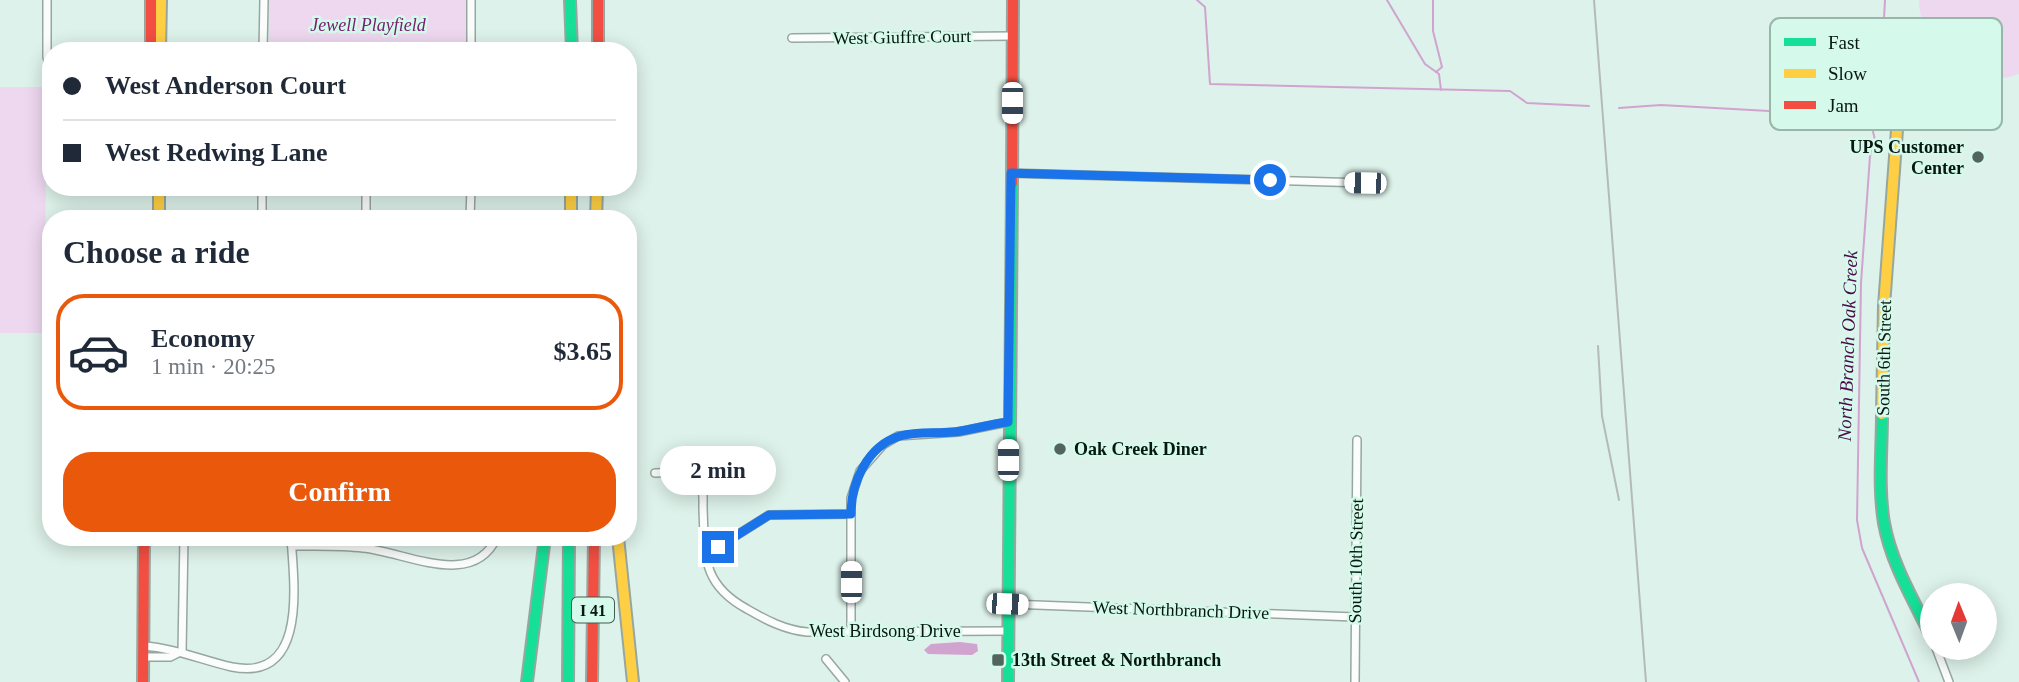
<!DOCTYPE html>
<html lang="en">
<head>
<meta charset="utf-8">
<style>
  body { margin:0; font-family:Georgia,serif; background:#f2f2f3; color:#1f2937; height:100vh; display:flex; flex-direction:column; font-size:26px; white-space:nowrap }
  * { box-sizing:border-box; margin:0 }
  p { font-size:23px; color:#747a83 }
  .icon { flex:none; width:38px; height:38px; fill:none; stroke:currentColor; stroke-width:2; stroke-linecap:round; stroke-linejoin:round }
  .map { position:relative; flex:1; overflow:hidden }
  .sheet { position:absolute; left:42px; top:210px; width:595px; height:336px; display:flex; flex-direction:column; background:#fff; border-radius:28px; box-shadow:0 4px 18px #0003 }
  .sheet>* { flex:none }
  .hud { position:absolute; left:42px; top:42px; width:595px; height:154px; border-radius:28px; box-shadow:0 4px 18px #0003; display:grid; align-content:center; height:154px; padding:0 21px; background:#fff }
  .needle { width:46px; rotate:359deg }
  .fabs { position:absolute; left:1920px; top:583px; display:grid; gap:14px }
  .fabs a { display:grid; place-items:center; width:77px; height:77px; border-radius:50%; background:#fff; box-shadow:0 4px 18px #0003; font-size:35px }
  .end { position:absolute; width:32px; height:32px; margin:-16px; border:9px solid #1a73e8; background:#fff; box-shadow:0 0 0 4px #fff }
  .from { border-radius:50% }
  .bubble { position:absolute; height:49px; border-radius:24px; background:#fff; box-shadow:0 4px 18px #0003; font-size:23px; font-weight:800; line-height:49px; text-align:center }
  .car { position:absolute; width:21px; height:42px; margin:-21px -10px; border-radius:9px; box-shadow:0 0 5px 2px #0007; background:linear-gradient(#fff 24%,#345 0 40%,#fff 0 76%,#345 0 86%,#fff 0) }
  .hud b { display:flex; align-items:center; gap:24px; height:66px; font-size:26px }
  .hud b+b { border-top:2px solid #e0e1e3 }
  .hud i { width:18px; height:18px; background:#1f2937 }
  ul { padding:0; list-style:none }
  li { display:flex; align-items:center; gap:21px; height:116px; margin:0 14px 10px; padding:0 7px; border:4px solid transparent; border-radius:28px }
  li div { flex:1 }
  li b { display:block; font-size:26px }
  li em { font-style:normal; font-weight:800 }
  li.active { border-color:#ea580c }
  li>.icon { width:63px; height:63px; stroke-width:1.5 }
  h2 { padding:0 21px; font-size:32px; line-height:84px }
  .action { display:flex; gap:14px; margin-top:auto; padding:14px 21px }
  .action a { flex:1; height:80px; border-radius:28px; background:#ea580c; color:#fff; font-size:28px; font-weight:800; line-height:80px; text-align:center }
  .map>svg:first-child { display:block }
</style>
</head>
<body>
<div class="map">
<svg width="2019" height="682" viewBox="0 0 2019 682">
  <rect width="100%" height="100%" fill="#ddf2ea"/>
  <!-- green -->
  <g fill="#eed8f0">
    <rect x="269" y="0" width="198" height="51"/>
    <path d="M1919,0H2019V74C1972,93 1919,47 1919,0Z"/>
    <polygon points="0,87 47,87 44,333 0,333"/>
  </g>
  <!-- water -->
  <polygon fill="#d0a4ce" points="960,642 977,644 978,651 972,655 928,654 924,650 931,644"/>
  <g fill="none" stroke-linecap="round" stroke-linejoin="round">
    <!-- stream -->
    <g stroke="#d0a4ce" stroke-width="2">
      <polyline points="1197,0 1205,7 1210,84 1510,91 1527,103 1589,106"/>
      <polyline points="1387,0 1425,64 1439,74 1441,90"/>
      <polyline points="1433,0 1433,31 1442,67 1436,72"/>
      <polyline points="1885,0 1880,92 1871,123 1875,140 1870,156 1861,283 1857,520 1862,548 1919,682"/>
      <polyline points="1619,108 1661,105 1769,111 1853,107 1875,102"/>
    </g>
    <!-- street casing -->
    <g stroke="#97a7a0" stroke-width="10">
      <g id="street">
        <polyline points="47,0 47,57 51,72"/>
        <polyline points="471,0 471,51"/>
        <polyline points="792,38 1013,36"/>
        <polyline points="263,51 264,0"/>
        <polyline points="1011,173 1365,183"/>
        <polyline points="262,219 262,187"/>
        <polyline points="366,219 366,187"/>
        <polyline points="470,219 471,187"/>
        <path d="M655,473L687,472L699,476C704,485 703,498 703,508C705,555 701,584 747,609C766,620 785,630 807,632L1007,631"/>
        <path d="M292,546C316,546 340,545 363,548C406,552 473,590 497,537"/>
        <polyline points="706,550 718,547 769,515 851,514"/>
        <polyline points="1007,604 1355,617"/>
        <polyline points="851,632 851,498 860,471 883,445 898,436 958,432 1008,422"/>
        <path d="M143,646C175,648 201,660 232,667C308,682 294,584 291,537"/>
        <polyline points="1936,648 1949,682"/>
        <polyline points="182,652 184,537"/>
        <polyline points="143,657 170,657 180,652"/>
        <polyline points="826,659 845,682"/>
        <polyline points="1355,682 1357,440"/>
      </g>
    </g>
    <!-- fast casing -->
    <g stroke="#97a7a0" stroke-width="14">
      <g id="fast">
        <polyline points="570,0 572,51"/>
        <path d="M1882,414C1882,450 1878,487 1884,523C1891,563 1914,601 1932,638"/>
        <polyline points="527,682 545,537"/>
        <polyline points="568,682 569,537"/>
        <polyline points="1008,682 1012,183"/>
      </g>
    </g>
    <!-- slow casing -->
    <g stroke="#97a7a0" stroke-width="14">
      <g id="slow">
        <polyline points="160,51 161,0"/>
        <polyline points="159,187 159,219"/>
        <polyline points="571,187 571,219"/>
        <polyline points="596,219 597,187"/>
        <polyline points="1882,414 1884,306 1900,89 1907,69"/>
        <polyline points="618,537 633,682"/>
      </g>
    </g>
    <!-- jam casing -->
    <g stroke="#97a7a0" stroke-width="14">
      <g id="jam">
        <polyline points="151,0 151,51"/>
        <polyline points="598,0 598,51"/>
        <polyline points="1012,183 1013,0"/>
        <polyline points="143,682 144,537"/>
        <polyline points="592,682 594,537"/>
      </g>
    </g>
    <!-- street -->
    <use href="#street" stroke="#fafdfc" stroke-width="7"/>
    <!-- fast -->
    <use href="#fast" stroke="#16e098" stroke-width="10"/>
    <!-- slow -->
    <use href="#slow" stroke="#ffcf43" stroke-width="10"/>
    <!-- jam -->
    <use href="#jam" stroke="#f24e42" stroke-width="10"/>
    <!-- rail -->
    <g stroke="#b4bab8" stroke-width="2">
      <polyline points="1594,0 1646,682"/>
      <polyline points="1598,346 1602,416 1619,500"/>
    </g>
  </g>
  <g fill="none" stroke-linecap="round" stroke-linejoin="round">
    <!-- route -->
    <path stroke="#1a73e8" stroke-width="9" d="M718,547L769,515L851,514C851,483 867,446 900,436C918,431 936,434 954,432C972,430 990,424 1008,422L1011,173L1270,180"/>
  </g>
  <!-- markers -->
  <g fill="#53645e" stroke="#d5faeb" stroke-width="2.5">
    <circle cx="1978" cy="157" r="7"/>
    <circle cx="1060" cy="449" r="7"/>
    <rect x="991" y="653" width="14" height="14" rx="3.5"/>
  </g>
  <g text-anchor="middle" stroke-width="5" stroke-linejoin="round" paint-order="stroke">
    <!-- shield labels -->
    <rect fill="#d5faeb" stroke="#465b53" stroke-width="2" x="572" y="597.5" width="42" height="25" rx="5"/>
    <g font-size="16" font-weight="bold" fill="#091712">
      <text x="593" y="616">I 41</text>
    </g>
    <!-- park labels -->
    <g font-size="18" font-style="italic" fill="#762070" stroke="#d5faeb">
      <text x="368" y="31">Jewell Playfield</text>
    </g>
    <!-- street labels -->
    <g font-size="18" fill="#091712" stroke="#d5faeb">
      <text transform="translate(902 37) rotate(-1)" y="6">West Giuffre Court</text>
      <text transform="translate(1884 358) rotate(-89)" y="6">South 6th Street</text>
      <text transform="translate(1356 561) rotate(-89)" y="6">South 10th Street</text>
      <text transform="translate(1181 610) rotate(2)" y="6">West Northbranch Drive</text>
      <text x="885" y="637">West Birdsong Drive</text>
    </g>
    <!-- poi labels -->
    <g font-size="18" font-weight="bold" fill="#091712" stroke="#d5faeb" text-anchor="start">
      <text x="1964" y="153" text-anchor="end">UPS Customer<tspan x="1964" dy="21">Center</tspan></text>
      <text x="1074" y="455">Oak Creek Diner</text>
      <text x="1012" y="666">13th Street &amp; Northbranch</text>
    </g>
    <!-- water labels -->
    <g font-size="19" font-style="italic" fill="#4c0848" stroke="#d5faeb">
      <text transform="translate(1847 346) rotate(-88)" y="7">North Branch Oak Creek</text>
    </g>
  </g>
  <!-- legend -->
  <rect x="1770" y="18" width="232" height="112" rx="10" fill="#d5faeb" stroke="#98b6aa" stroke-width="2"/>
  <rect x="1784" y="38" width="32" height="8" fill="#16e098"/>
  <rect x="1784" y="69" width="32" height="9" fill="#ffcf43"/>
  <rect x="1784" y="101" width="32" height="8" fill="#f24e42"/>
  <g font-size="19" fill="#091712">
    <text x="1828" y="49">Fast</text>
    <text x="1828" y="80">Slow</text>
    <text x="1828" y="112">Jam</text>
  </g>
</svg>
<div class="fabs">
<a><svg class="needle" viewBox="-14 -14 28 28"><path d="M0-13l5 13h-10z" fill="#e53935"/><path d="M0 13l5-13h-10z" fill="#747a83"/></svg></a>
</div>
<i class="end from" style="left:1270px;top:180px"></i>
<i class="end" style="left:718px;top:547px"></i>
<div class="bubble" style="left:660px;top:446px;width:116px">2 min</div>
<i class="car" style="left:1012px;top:103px;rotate:180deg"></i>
<i class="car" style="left:1365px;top:183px;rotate:271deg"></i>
<i class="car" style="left:1008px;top:460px;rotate:0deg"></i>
<i class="car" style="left:851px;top:582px;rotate:0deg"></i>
<i class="car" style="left:1007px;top:604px;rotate:92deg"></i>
<div class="hud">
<b><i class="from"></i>West Anderson Court</b>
<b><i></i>West Redwing Lane</b>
</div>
<section class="sheet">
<h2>Choose a ride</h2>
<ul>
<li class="active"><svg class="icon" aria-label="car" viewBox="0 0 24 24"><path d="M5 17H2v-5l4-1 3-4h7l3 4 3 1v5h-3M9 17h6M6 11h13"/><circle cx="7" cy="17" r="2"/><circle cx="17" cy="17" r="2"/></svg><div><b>Economy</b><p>1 min · 20:25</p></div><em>$3.65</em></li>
</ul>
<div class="action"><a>Confirm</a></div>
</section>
</div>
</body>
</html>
